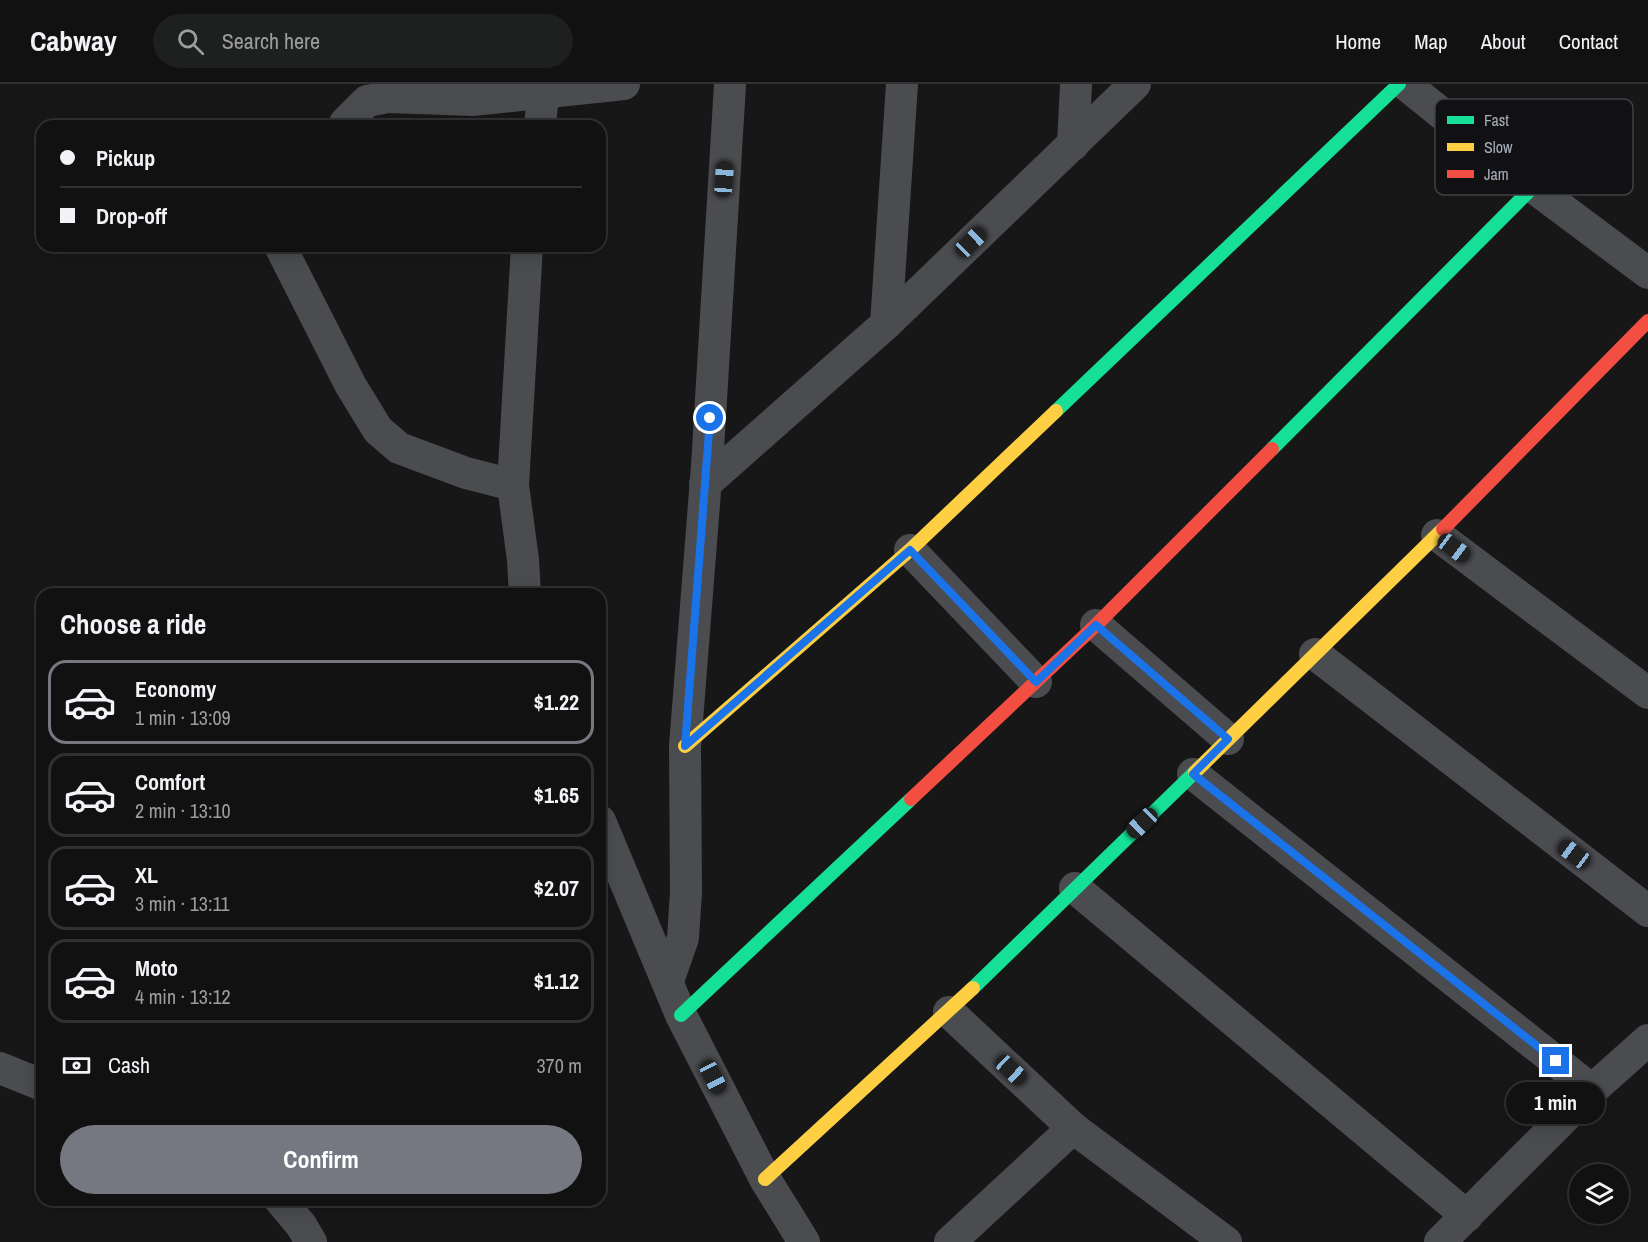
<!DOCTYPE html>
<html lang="en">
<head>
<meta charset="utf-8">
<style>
  body { margin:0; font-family:"Archivo Narrow",sans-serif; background:#1e1f1f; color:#f1f3f6; height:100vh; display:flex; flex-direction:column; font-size:22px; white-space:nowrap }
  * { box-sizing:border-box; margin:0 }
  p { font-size:20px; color:#9c9d9f }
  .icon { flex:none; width:33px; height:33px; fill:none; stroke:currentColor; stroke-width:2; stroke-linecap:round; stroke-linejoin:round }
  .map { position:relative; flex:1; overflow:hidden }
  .details { position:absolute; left:36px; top:504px; width:570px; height:618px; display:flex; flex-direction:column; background:#111; border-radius:18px; box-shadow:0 3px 15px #0003,0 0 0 2px #303131 }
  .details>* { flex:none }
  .banner { position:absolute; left:36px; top:36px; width:570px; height:132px; border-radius:18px; box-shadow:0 3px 15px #0003,0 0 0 2px #303131; display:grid; align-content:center; height:132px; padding:0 24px; background:#111 }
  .buttons { position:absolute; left:1569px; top:1080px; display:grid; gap:12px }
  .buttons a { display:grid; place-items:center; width:60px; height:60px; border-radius:50%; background:#111; box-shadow:0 3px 15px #0003,0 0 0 2px #303131; font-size:30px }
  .end { position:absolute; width:27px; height:27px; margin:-14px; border:8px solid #1a73e8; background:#fff; box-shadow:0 0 0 3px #fff }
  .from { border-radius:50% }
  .bubble { position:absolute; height:42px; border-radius:21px; background:#111; box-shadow:0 3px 15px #0003,0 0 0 2px #303131; font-size:20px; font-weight:700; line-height:42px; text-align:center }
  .car { position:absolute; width:18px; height:36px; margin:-18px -9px; border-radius:8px; box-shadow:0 0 4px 2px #0007; background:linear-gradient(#222 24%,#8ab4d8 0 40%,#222 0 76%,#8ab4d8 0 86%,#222 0) }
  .banner b { display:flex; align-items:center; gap:21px; height:57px; font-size:22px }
  .banner b+b { border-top:2px solid #303131 }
  .banner i { width:15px; height:15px; background:#f1f3f6 }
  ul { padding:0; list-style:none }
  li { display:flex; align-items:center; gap:18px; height:84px; margin:0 12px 9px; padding:0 12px; border:3px solid #303131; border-radius:18px }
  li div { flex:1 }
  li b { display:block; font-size:22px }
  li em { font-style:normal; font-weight:700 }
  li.active { border-color:#757880 }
  li>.icon { width:54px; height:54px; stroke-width:1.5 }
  h2 { padding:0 24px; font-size:27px; line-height:72px }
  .pay { display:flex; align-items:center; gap:15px; height:66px; padding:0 24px; font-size:22px }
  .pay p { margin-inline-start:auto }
  .primary-button { display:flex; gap:12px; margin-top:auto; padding:12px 24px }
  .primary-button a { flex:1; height:69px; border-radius:36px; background:#757880; color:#fff; font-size:24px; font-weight:700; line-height:69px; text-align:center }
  header { display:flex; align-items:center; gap:36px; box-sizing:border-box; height:84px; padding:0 30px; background:#111; border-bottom:2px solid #303131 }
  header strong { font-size:28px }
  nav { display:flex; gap:33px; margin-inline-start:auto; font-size:21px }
  .search { width:420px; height:54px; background:#1e1f1f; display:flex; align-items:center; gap:15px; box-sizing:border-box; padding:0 21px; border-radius:33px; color:#9c9d9f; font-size:22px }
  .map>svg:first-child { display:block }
</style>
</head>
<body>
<header>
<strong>Cabway</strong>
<div class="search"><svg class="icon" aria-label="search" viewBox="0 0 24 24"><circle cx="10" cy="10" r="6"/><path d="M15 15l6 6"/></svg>Search here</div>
<nav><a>Home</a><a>Map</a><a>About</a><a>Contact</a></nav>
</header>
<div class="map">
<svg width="1648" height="1158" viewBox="0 0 1648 1158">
  <rect width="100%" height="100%" fill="#171717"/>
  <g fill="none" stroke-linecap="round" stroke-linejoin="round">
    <!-- street -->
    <g stroke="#4b4c50" stroke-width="32">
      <polyline points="1405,0 1533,103 1648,189"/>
      <polyline points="345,39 367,17 388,13 473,16 624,0"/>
      <polyline points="540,42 544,0"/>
      <polyline points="1073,61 1076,0"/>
      <polyline points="280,162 351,302 378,346 399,364 466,389 513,401"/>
      <polyline points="886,240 902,0"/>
      <polyline points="705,400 886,240 1135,0"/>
      <polyline points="1437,451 1648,609"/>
      <polyline points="910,466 1036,598"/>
      <polyline points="525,510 523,476 513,401 527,162"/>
      <polyline points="1096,541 1228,655"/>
      <polyline points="1315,570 1648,827"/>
      <polyline points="1193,690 1592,1006"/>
      <polyline points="600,737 681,931 765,1095 804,1158"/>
      <polyline points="1075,804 1467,1132"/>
      <polyline points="668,897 683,854 686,808 685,662 707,382 730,0"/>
      <polyline points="949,928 1073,1044 1226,1158"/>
      <polyline points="0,984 42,1001"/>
      <polyline points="280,1116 301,1141 311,1158"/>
      <polyline points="950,1158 1073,1044"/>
      <polyline points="1440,1158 1592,1006 1648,956"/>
    </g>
    <!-- fast -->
    <g stroke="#16e098" stroke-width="14">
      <polyline points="1056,327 1399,0"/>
      <polyline points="1272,365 1533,103"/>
      <polyline points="973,904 1195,688"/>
      <polyline points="681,931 911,715"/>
    </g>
    <!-- slow -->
    <g stroke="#ffcf43" stroke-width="14">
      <polyline points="685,662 910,466 1056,327"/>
      <polyline points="1195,688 1443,445"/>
      <polyline points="765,1095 973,904"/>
    </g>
    <!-- jam -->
    <g stroke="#f24e42" stroke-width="14">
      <polyline points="1443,445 1648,237"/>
      <polyline points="911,715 1096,541 1272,365"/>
    </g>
  </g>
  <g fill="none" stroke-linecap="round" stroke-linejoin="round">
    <!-- route -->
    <polyline stroke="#1a73e8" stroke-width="8" points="710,334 685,662 910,466 1036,598 1096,541 1228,655 1193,690 1556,977"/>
  </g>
  <!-- legend -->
  <rect x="1435" y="15" width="198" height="96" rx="9" fill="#111113" stroke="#3e4045" stroke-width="1.5"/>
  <rect x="1447" y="32" width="27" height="8" fill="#16e098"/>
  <rect x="1447" y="59" width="27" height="8" fill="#ffcf43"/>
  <rect x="1447" y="86" width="27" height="8" fill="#f24e42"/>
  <g font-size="16" fill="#a8adb8">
    <text x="1484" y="42">Fast</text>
    <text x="1484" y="69">Slow</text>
    <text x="1484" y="96">Jam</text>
  </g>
</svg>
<div class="buttons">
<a><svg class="icon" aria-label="layers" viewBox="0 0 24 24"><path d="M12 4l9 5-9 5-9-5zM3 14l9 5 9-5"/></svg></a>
</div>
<i class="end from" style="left:710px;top:334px"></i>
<i class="end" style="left:1556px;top:977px"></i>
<div class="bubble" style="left:1506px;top:998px;width:99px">1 min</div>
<i class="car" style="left:724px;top:95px;rotate:4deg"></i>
<i class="car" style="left:971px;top:158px;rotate:46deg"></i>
<i class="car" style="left:1454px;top:464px;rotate:127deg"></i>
<i class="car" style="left:1142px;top:739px;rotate:226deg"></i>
<i class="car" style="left:1574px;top:770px;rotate:307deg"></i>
<i class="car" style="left:1011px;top:986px;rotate:133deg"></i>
<i class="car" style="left:713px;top:993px;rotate:153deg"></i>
<div class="banner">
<b><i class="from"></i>Pickup</b>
<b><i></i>Drop-off</b>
</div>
<section class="details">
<h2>Choose a ride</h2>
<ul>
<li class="active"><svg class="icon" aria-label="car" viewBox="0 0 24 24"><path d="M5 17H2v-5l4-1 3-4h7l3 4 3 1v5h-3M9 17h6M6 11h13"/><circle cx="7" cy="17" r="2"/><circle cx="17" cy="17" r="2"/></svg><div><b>Economy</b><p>1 min · 13:09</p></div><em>$1.22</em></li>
<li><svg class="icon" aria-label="car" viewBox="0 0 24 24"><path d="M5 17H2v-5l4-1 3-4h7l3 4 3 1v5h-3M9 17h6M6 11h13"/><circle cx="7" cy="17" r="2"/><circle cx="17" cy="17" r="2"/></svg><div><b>Comfort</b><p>2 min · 13:10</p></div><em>$1.65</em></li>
<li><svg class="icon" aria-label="car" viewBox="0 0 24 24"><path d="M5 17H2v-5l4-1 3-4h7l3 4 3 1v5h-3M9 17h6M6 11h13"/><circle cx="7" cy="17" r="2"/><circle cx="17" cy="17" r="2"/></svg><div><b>XL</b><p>3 min · 13:11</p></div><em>$2.07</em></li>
<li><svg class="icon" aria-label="car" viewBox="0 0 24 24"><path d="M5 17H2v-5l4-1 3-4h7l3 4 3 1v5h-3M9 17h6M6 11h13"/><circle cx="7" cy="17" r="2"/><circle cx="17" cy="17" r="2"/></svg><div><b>Moto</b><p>4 min · 13:12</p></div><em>$1.12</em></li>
</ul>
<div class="pay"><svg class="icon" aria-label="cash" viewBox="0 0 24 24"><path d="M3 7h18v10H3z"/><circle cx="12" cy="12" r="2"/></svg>Cash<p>370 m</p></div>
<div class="primary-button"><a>Confirm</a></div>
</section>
</div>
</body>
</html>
